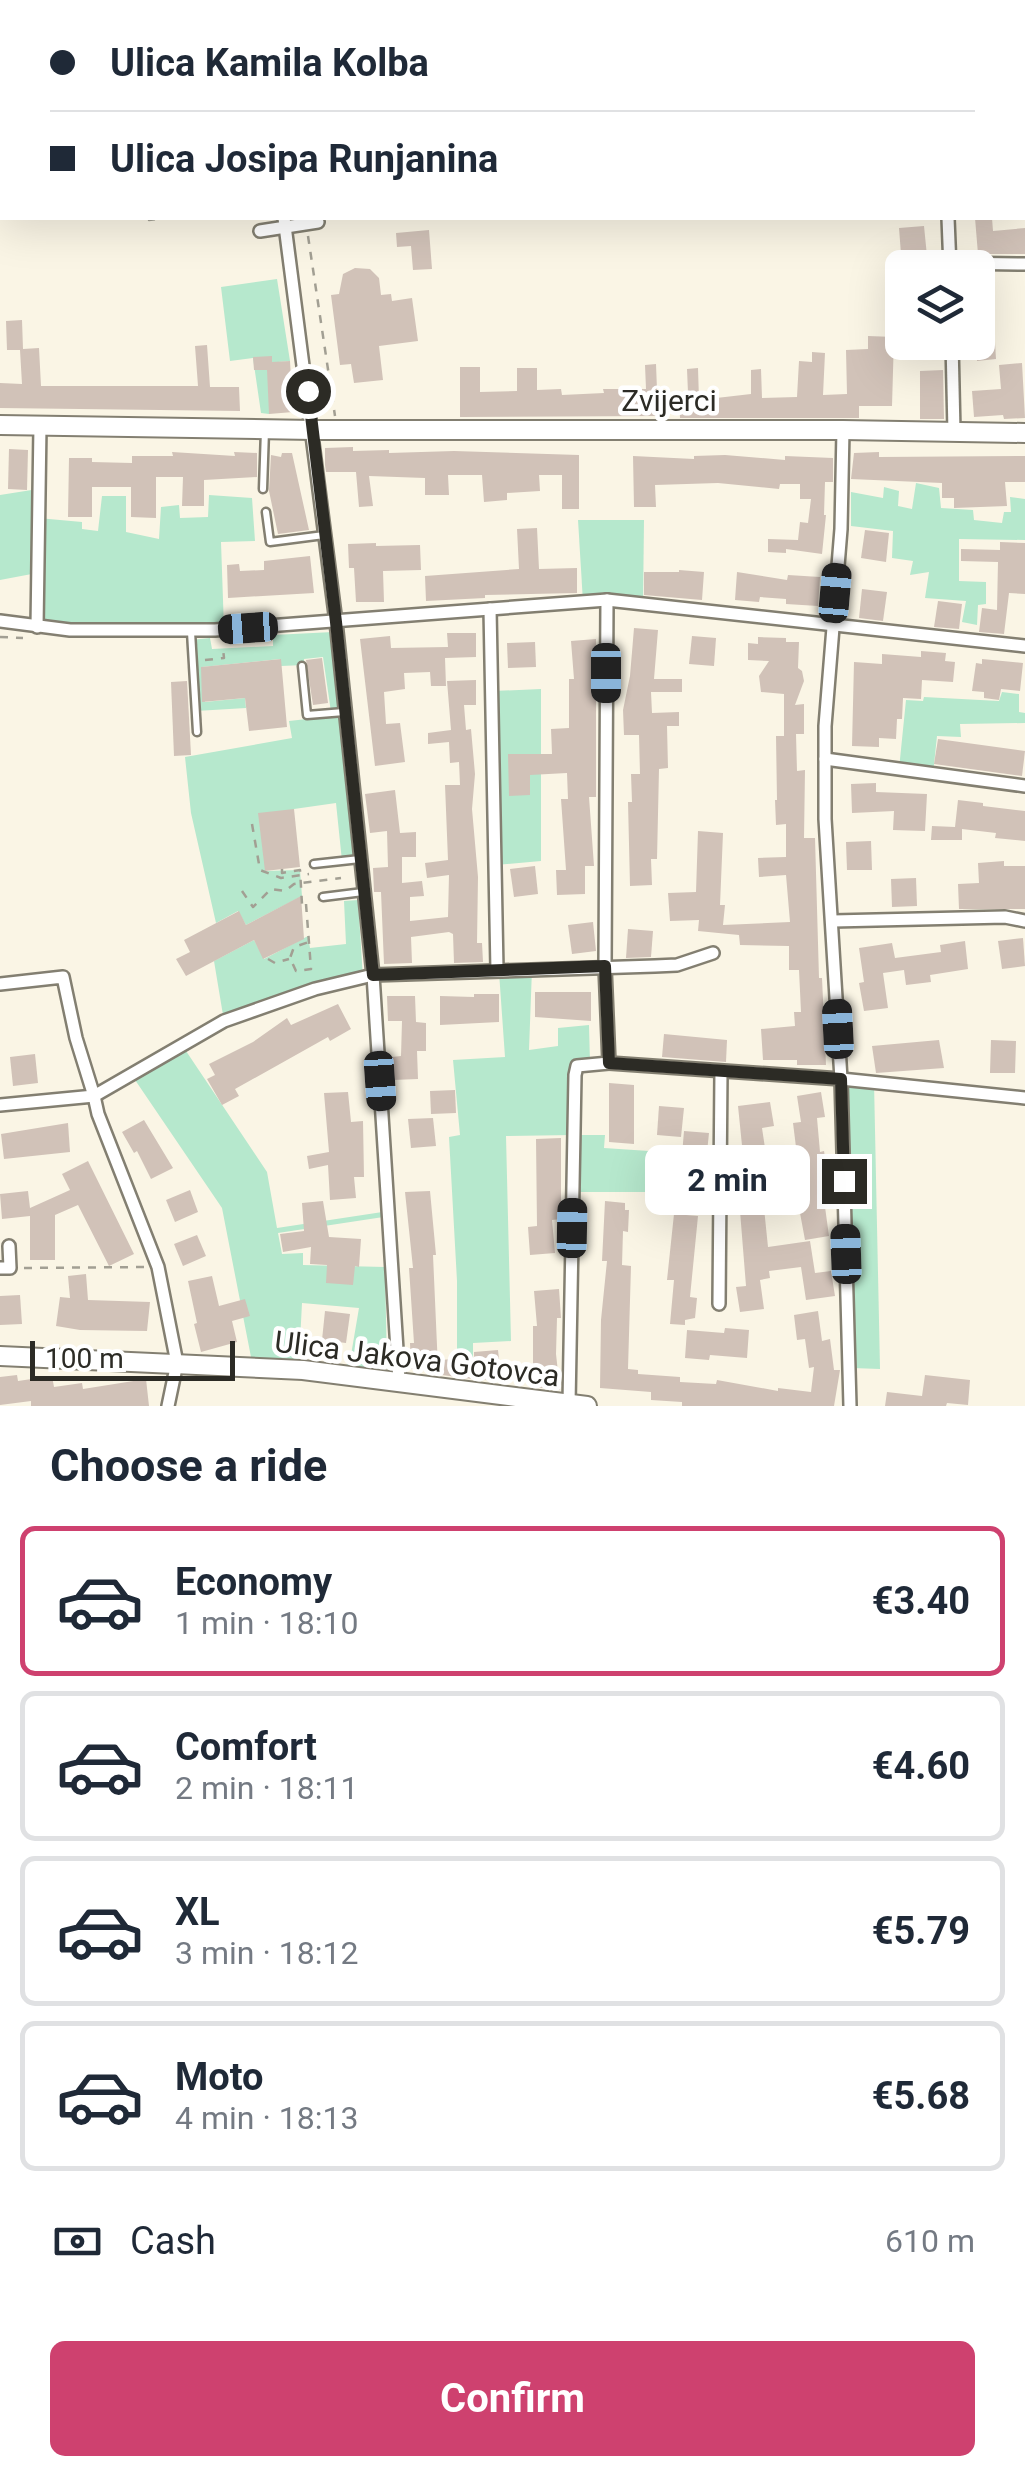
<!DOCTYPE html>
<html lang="en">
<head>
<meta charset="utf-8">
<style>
  body { margin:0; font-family:Roboto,sans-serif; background:#f6f6f7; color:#1f2937; height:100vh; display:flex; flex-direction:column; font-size:38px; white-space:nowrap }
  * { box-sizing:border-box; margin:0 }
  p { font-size:32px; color:#747a83 }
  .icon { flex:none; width:55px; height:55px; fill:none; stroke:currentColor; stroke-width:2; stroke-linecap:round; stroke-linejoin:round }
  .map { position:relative; height:1406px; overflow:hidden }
  .details { display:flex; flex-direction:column; background:#fff; flex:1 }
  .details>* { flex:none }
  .banner { position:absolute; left:0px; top:0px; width:1025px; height:220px; box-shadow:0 10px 40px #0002; display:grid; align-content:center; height:220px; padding:0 50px; background:#fff }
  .fabs { position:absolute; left:885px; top:250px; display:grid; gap:20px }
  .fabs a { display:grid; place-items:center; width:110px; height:110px; border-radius:15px; background:#fff; box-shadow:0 10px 40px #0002; font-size:50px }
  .scale { position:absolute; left:30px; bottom:25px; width:205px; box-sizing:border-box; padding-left:10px; border:5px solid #2c2b25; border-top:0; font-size:28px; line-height:35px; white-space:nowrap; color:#2c2b25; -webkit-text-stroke:8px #fff; paint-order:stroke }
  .end { position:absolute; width:45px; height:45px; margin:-22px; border:12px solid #2c2b25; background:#fff; box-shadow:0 0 0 5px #fff }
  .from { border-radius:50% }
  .bubble { position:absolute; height:70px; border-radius:15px; background:#fff; box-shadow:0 10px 40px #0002; font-size:32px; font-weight:700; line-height:70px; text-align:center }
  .car { position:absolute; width:30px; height:60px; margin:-30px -15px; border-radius:12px; box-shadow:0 0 8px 2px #0007; background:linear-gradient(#222 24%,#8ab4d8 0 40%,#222 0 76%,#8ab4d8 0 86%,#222 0) }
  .banner b { display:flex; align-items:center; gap:35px; height:95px; font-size:38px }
  .banner b+b { border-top:2px solid #e0e1e3 }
  .banner i { width:25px; height:25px; background:#1f2937 }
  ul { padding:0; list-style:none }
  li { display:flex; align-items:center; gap:30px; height:150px; margin:0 20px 15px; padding:0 30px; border:5px solid #e0e1e3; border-radius:15px }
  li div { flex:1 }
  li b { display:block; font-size:38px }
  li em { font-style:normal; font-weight:700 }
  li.on { border-color:#ce416f }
  li>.icon { width:90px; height:90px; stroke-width:1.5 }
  h2 { padding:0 50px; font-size:45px; line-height:120px }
  .pay { display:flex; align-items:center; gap:25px; height:110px; padding:0 50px; font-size:38px }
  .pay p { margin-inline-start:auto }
  .cta { display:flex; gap:20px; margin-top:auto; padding:20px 50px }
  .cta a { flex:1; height:115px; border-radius:15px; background:#ce416f; color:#fff; font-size:40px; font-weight:700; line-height:115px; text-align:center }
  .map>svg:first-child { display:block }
</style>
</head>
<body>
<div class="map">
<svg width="1025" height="1406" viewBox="0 0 1025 1406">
  <rect width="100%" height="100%" fill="#faf5e5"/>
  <!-- green -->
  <g fill="#b6e8cd">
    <polygon points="277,279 290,361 278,362 269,414 261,413 253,358 230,361 221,287"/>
    <polygon points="916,483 939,488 941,508 973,510 974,520 1002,523 1004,512 1011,512 1010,497 1025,499 1025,540 959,539 959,581 986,582 986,604 978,605 977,625 962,622 966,601 925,598 929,572 910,575 913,561 892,558 893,531 851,526 851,492 883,498 884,487 899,491 898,506 912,509"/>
    <polygon points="38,489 38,518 82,522 82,529 98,531 102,496 126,496 126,532 159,539 161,507 179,505 180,518 208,517 209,495 252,498 255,541 221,542 224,629 37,627 37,573 0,580 0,495"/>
    <polygon points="578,520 644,520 643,604 583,602"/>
    <polygon points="333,632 340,711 361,859 342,861 336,803 294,809 265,871 300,870 302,896 246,925 238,911 216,923 191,813 185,757 292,738 289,721 307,719 307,715 331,712 323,657 304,659 304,665 281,666 280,659 202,667 205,702 245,698 246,708 196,711 191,640 210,638 212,649 273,646 273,635"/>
    <polygon points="541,689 541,861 496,865 493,691"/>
    <polygon points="1002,692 1019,694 1019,712 1025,713 1025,723 960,724 961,737 937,736 933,774 899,769 906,700 923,701 924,697 999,701"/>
    <polygon points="358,900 363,978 315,989 312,982 224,1021 214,961 254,940 264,959 308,936 310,948 346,944 344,901"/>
    <polygon points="532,969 529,1050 558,1046 558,1028 589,1025 590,1063 577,1066 574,1135 605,1135 604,1148 649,1151 648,1192 573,1192 573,1135 506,1136 511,1341 473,1343 473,1370 457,1370 457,1281 449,1137 460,1135 453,1060 505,1057 499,972"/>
    <polygon points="182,1045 267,1172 277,1228 389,1211 390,1216 278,1233 282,1254 303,1253 303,1265 385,1267 387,1369 345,1369 351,1355 359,1308 302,1303 299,1361 251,1357 222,1208 131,1074"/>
    <polygon points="874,1082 880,1369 852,1368 843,1100 847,1084"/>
  </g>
  <!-- building -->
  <g fill="#d1c2b8">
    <polygon points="975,218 992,218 993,231 1025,228 1025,254 978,254"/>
    <polygon points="924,226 927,256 938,255 939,268 914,268 913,253 901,254 899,228"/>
    <polygon points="429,230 432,269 413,270 411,246 397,247 396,233"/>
    <polygon points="355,268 370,269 379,278 381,295 391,294 392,301 412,298 418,341 379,346 383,380 354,383 351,364 340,365 331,295 339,294 343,274"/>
    <polygon points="980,273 991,273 996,359 977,361"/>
    <polygon points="22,320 23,349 39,348 41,386 198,386 195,346 207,345 210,387 239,387 240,411 0,408 0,383 22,384 20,350 7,350 6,321"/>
    <polygon points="868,336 894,337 892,406 859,406 859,418 680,418 679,394 688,393 687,369 698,368 699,400 751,394 751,370 761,369 762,398 797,397 799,361 812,362 812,352 825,353 823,395 847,394 846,350 868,349"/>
    <polygon points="272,356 272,362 290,361 293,412 269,414 267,370 254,370 253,357"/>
    <polygon points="1022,363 1025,418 1004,419 1003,415 974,417 972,391 1001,389 999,365"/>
    <polygon points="656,364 658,416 460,417 460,367 480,367 480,392 517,391 517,368 537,368 537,390 561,389 562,395 604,393 603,389 646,389 645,365"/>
    <polygon points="943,370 944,419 920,419 920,371"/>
    <polygon points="353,447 353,451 389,450 389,453 454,451 579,455 579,509 562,509 562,475 539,475 540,491 507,493 507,500 484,502 482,475 448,475 449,495 425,495 425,478 369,476 373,506 359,507 356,472 326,472 325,465 325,448"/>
    <polygon points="9,449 28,450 27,490 8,489"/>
    <polygon points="172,452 235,456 234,452 257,453 257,477 204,480 204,506 182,506 183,477 156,477 156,518 131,517 131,487 92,487 92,517 68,517 69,458 92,458 92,462 132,463 132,456 173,456"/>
    <polygon points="879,452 879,457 1025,456 1025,482 1005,482 1007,506 954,508 954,498 942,498 942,483 851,479 854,453"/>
    <polygon points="282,453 292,453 309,530 278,534 269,491 271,455 281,457"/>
    <polygon points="725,455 785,460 785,456 833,458 833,482 825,482 824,515 826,515 822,554 786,549 786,553 768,552 768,539 798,540 800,522 808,523 811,499 800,499 800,484 780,484 779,489 718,483 655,485 656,507 634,507 633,456 694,459 694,456"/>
    <polygon points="537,528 539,569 577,568 577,593 485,595 485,598 426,601 425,576 519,569 517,529"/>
    <polygon points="865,530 889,533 886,562 861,558"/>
    <polygon points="1000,542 1025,543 1025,594 1009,593 1004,634 979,632 982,608 997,610 998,562 961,561 961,549 1000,550"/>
    <polygon points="376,543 376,546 420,545 421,570 383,571 384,602 356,602 354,568 349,568 348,544"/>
    <polygon points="310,556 314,593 228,598 227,565 239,564 240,571 264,570 264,561"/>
    <polygon points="679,570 704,572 702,600 644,595 644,572 679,572"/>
    <polygon points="737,572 787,580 788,575 820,577 818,606 786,604 786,599 760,597 759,602 735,600"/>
    <polygon points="862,589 887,592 883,621 859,618"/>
    <polygon points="938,601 962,604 959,629 934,627"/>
    <polygon points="634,628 658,630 654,679 682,679 682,692 651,692 652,713 679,712 679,726 667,726 668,768 659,769 657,859 651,859 652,885 630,886 628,802 632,802 631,774 640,774 639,735 624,735 623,710 630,676"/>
    <polygon points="447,633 476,633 476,657 445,658 446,686 431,686 430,672 404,673 405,689 384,692 386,724 400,723 405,762 375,766 360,639 390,636 391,648 448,647"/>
    <polygon points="692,636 716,638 714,666 689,664"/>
    <polygon points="758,637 786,638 786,642 799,642 798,668 802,671 804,681 795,705 804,704 804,734 796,734 797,771 805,770 804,838 815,838 819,978 822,978 826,1065 797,1065 797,1060 763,1060 761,1029 795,1026 794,1012 801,1012 799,970 789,970 789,946 740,945 739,935 698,931 699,920 670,921 668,893 696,892 698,831 723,833 720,905 725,905 723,925 790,922 786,875 759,877 758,858 786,857 786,824 776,825 775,800 777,800 776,736 784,736 784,694 761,692 759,676 769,661 748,660 748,643 758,644"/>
    <polygon points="596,639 596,797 589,797 594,866 585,866 585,894 557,895 556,870 566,870 561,799 568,799 567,773 530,775 530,795 509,796 508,754 552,754 551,729 569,728 569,679 574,679 571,641"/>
    <polygon points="535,642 536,667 508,668 507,643"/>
    <polygon points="921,651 946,653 945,661 955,662 953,682 922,680 921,699 903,698 902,719 897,719 896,739 879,738 879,747 852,746 854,662 882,664 882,654 921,657"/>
    <polygon points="322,658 328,703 313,705 306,660"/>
    <polygon points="281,659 287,727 249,731 245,698 202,702 201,667"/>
    <polygon points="982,659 1023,663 1020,691 1001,689 999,700 984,698 984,692 972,691 976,663 982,664"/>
    <polygon points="476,680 476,705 464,705 466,730 471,729 475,774 472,809 478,877 477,943 482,943 483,962 454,963 453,934 449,932 411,937 412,963 384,964 381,892 374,892 373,868 388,867 387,831 370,833 365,794 395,790 400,833 416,832 416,857 402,857 402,883 422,881 424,896 410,897 410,921 448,917 449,875 427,878 425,863 448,860 445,785 460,785 459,762 450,763 449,742 428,744 428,733 451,730 447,681"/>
    <polygon points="187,681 191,755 174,756 171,682"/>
    <polygon points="938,739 1025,751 1022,776 934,764"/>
    <polygon points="876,783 876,792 927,794 925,831 893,830 894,811 852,813 851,784"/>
    <polygon points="958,800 983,803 983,806 1025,811 1025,841 995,838 996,833 962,829 962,840 931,840 932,826 955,827"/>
    <polygon points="294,809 300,867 265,871 258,813"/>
    <polygon points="871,841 872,870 847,870 846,842"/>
    <polygon points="1004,861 1004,866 1025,866 1025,909 959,909 958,884 979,883 978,863"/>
    <polygon points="535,866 538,894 514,897 510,869"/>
    <polygon points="916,878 917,906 892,907 891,879"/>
    <polygon points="301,896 304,939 263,959 254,940 186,976 176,959 190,952 184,940 239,911 246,925"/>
    <polygon points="593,922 596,951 572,954 568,925"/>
    <polygon points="628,929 653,931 651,957 626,958"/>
    <polygon points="1023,938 1025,966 1002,969 998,941"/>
    <polygon points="965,941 968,969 930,975 931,982 906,985 904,970 883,973 888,1008 864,1011 859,983 864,982 859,948 892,943 895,958 941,952 940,945"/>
    <polygon points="535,992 591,992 591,1021 535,1017"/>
    <polygon points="474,994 499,994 499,1022 440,1025 440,996 474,997"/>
    <polygon points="387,996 415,996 416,1022 426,1023 426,1051 417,1051 418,1079 393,1080 392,1057 401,1056 402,1021 388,1021"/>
    <polygon points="338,1004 351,1029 330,1041 328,1037 235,1089 239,1096 222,1105 207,1079 215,1075 209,1064 253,1042 287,1018 291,1025"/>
    <polygon points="664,1034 727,1040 726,1062 662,1057"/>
    <polygon points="939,1040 944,1068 876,1073 872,1046"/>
    <polygon points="991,1040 1016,1041 1015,1073 990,1073"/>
    <polygon points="35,1054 38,1083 13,1086 10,1057"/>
    <polygon points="609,1083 634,1085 634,1144 609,1142"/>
    <polygon points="455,1090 456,1113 431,1114 430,1091"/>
    <polygon points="348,1092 351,1122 363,1121 364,1177 354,1177 356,1198 330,1200 328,1165 309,1169 307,1156 329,1152 324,1093"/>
    <polygon points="821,1092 825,1117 817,1118 820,1152 824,1151 828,1176 831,1206 825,1207 829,1236 805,1240 795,1186 792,1156 797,1155 793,1123 801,1122 797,1096"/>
    <polygon points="770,1102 774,1126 762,1128 768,1168 760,1169 768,1247 810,1241 815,1273 831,1271 835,1296 806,1300 801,1267 769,1271 770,1278 760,1280 764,1309 740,1312 736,1287 746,1286 738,1186 746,1185 738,1106"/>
    <polygon points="659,1106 684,1108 681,1137 657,1135"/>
    <polygon points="433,1118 436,1146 411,1148 408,1119"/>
    <polygon points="144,1120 173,1168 151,1179 137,1151 134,1153 122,1132"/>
    <polygon points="68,1123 70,1152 4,1159 1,1134"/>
    <polygon points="684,1131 709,1133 706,1162 695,1161 696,1195 672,1196 671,1167 681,1167"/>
    <polygon points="561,1138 561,1219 552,1220 555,1253 530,1255 528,1227 537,1226 536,1139"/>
    <polygon points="88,1161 134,1254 109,1266 78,1205 55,1215 55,1260 30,1260 30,1216 2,1219 0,1194 28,1191 30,1208 70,1190 62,1174"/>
    <polygon points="190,1190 198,1212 175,1222 166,1200"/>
    <polygon points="430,1191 436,1255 433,1255 438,1368 411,1369 410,1343 414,1343 409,1268 413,1268 405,1192"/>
    <polygon points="323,1201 329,1237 361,1239 359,1267 355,1266 353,1285 326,1283 327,1265 310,1264 311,1247 283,1252 280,1234 304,1231 302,1203"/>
    <polygon points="605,1201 625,1203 625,1210 629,1210 628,1232 623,1231 622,1265 631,1266 628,1369 638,1370 638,1374 680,1377 680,1382 716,1384 717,1380 778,1391 778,1388 811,1392 814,1367 809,1368 805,1339 797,1340 794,1315 818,1311 822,1341 830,1339 834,1370 840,1370 834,1406 682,1406 682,1402 651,1400 651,1392 600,1388 601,1320 607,1261 602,1261"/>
    <polygon points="674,1214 698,1216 690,1297 697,1298 695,1318 685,1320 685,1325 670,1324 674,1280 667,1280"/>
    <polygon points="197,1235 206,1256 183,1266 174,1244"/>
    <polygon points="86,1274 88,1300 150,1302 147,1331 80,1330 56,1326 60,1297 70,1298 68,1276"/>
    <polygon points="212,1276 219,1306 245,1299 250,1316 232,1321 237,1342 201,1352 194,1324 197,1323 188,1281"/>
    <polygon points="559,1289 561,1318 557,1318 556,1354 560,1390 534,1387 533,1365 533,1326 537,1326 534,1291"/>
    <polygon points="20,1295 22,1324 0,1325 0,1296"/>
    <polygon points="325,1311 350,1314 346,1343 322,1340"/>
    <polygon points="725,1328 749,1330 747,1358 710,1355 709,1360 685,1358 687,1330 724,1333"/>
    <polygon points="498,1350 501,1378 480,1380 442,1375 441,1360 474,1357 474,1352"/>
    <polygon points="17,1375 18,1381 52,1376 54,1387 82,1383 83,1389 146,1379 149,1406 31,1406 31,1401 0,1405 0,1377"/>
    <polygon points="925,1375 970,1380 968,1405 947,1403 946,1406 885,1406 887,1392 922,1396"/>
  </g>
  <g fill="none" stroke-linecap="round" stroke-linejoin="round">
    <!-- lane casing -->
    <g stroke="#837f71" stroke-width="11">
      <g id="lane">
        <polyline points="263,489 265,430"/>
        <polyline points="266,512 270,542 324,535"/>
        <polyline points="191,632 197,732"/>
        <polyline points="302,666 307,715 344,712"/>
        <polyline points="314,864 360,859"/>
        <polyline points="323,897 363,892"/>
      </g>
    </g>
    <!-- street casing -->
    <g stroke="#837f71" stroke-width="16">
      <g id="street">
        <polyline points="939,0 939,2"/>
        <polyline points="284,218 336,622 373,975 399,1381"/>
        <polyline points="948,218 950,268"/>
        <polyline points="260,231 318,222"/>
        <polyline points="950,263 1025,264"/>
        <polyline points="952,342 954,432"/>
        <polyline points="843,430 841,529 825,726 825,819 841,1079 850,1406"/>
        <polyline points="490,609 497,970"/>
        <polyline points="0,621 70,630 215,630 607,600 1025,646"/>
        <polyline points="37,627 40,426"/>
        <polyline points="825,759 1025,786"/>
        <polyline points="833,921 1005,917 1025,921"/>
        <polyline points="0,984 63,977 76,1038 94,1096 224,1021 315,989 373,975 655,966 677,965 713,953"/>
        <polyline points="609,1063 841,1079 1025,1098"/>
        <polyline points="0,1105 94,1096 98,1114 158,1267 177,1363 168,1406"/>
        <polyline points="0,1268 10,1268 9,1246"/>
        <polyline points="719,1304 721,1071"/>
        <polyline points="569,1404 575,1075 577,1066 609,1063 605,967 607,600"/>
      </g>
    </g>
    <!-- secondary casing -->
    <g stroke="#837f71" stroke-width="22">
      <g id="secondary">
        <polyline points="1007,0 1012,2"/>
        <polyline points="1022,9 1025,10"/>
        <polyline points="0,425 313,430 843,430 1025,433"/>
        <polyline points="0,1356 303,1370 587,1406"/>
      </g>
    </g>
    <!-- path -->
    <g stroke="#a29f93" stroke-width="2.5" stroke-dasharray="8 8" stroke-linecap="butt">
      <polyline points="233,0 233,2"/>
      <polyline points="149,218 149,220 168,218"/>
      <polyline points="308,236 335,416"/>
      <polyline points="0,637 23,638"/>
      <polyline points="205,660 224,658 223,649"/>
      <polyline points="252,824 260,870 281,878 309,874"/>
      <polyline points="282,869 282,873 300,870 302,904 306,904"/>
      <polyline points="242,891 253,907 271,889 285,891 294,884 341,878"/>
      <polyline points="306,904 311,969 296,971 290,958 294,947 309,942"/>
      <polyline points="268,959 275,963 289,959"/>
      <polyline points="24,1268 146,1267"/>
    </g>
    <!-- lane -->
    <use href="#lane" stroke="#fff" stroke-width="6"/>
    <!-- street -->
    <use href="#street" stroke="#fff" stroke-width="11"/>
    <!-- secondary -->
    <use href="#secondary" stroke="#fff" stroke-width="18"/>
  </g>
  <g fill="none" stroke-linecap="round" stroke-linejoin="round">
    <!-- route -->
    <polyline stroke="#2c2b25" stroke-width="12" points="308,391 336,622 373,975 605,966 609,1063 841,1079 844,1181"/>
  </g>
  <g text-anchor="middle" stroke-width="9" stroke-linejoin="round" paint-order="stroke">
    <!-- street labels -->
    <g font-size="30" fill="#2c2b25" stroke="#fff">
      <text x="669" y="411">Zvijerci</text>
      <text transform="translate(417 1359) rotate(7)" y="10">Ulica Jakova Gotovca</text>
    </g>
  </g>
</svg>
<div class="fabs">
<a><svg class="icon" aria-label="layers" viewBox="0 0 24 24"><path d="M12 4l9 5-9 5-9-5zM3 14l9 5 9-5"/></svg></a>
</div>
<div class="scale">100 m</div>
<i class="end from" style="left:308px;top:391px"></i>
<i class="end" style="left:844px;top:1181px"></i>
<div class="bubble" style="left:645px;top:1145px;width:165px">2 min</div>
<i class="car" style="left:835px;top:593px;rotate:5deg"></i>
<i class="car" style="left:248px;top:628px;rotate:266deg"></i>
<i class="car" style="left:606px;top:673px;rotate:180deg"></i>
<i class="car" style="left:838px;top:1029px;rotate:357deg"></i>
<i class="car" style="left:380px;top:1081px;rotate:176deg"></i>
<i class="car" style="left:572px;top:1228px;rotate:1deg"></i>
<i class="car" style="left:846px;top:1254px;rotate:358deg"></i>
<div class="banner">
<b><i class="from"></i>Ulica Kamila Kolba</b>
<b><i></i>Ulica Josipa Runjanina</b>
</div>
</div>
<section class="details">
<h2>Choose a ride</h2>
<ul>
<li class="on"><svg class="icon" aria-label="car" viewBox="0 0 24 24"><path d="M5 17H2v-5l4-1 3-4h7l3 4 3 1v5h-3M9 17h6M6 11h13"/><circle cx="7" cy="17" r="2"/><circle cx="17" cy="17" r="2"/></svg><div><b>Economy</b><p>1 min · 18:10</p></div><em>€3.40</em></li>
<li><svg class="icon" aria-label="car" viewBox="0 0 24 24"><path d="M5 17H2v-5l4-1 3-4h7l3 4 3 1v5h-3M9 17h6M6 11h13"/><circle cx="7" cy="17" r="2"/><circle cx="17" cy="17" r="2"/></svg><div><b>Comfort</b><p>2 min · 18:11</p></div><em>€4.60</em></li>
<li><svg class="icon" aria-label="car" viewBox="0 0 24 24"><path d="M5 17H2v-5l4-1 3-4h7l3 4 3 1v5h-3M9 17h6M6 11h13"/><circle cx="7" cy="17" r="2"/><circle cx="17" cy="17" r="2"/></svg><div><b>XL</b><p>3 min · 18:12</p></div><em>€5.79</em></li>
<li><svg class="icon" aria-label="car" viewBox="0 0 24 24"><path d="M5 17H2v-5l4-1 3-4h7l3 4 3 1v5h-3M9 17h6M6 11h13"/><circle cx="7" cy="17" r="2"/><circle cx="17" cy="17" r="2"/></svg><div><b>Moto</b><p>4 min · 18:13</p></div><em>€5.68</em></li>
</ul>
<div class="pay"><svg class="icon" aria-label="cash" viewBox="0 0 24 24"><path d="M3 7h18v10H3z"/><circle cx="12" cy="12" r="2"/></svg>Cash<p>610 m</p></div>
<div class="cta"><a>Confirm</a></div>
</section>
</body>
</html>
